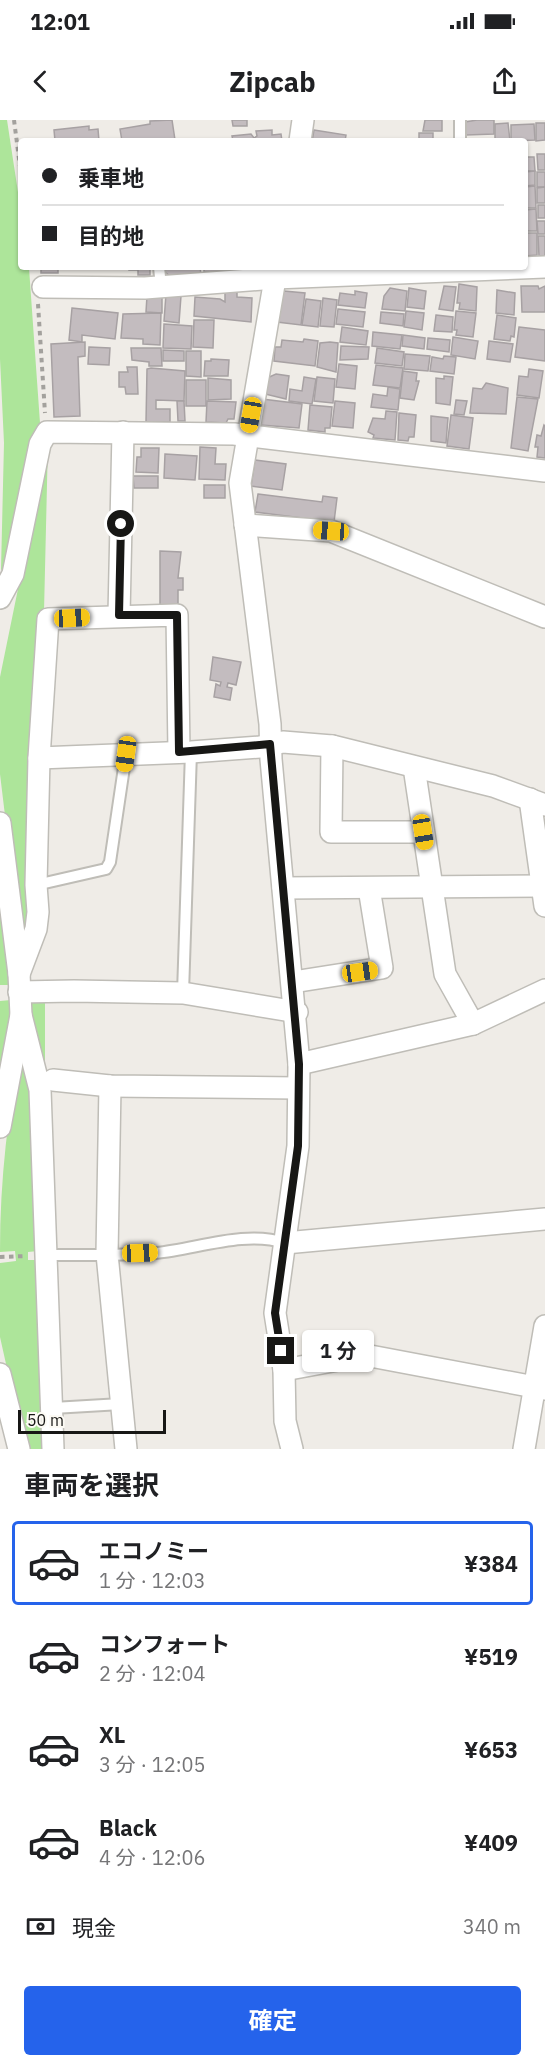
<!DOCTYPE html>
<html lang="ja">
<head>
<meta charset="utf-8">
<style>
  body { margin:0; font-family:"IBM Plex Sans","Noto Sans JP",sans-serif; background:#f2f2f2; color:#202124; height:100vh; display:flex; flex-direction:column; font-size:22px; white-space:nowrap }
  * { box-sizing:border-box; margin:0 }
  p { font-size:20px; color:#757577 }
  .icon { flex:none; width:33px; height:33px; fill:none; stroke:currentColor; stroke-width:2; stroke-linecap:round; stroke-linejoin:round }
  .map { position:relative; height:1329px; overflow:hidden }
  .side { display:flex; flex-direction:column; background:#fff; flex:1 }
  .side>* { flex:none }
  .top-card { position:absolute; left:18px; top:18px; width:510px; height:132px; border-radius:6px; box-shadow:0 2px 4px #0004; display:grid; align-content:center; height:132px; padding:0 24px; background:#fff }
  .scale { position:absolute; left:18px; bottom:15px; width:148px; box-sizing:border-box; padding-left:6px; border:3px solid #171715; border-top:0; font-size:16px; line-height:21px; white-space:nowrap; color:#171715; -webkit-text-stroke:4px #fcfaf4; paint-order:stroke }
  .end { position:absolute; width:27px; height:27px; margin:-14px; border:8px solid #171715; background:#fff; box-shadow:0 0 0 3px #fff }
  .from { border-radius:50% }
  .bubble { position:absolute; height:42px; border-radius:6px; background:#fff; box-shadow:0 2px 4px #0004; font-size:20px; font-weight:700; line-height:42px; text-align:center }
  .car { position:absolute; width:18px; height:36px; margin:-18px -9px; border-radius:8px; box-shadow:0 0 4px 2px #0007; background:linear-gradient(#f5c518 24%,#345 0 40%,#f5c518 0 76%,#345 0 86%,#f5c518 0) }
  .top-card b { display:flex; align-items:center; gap:21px; height:57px; font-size:22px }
  .top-card b+b { border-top:2px solid #e0e0e0 }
  .top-card i { width:15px; height:15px; background:#202124 }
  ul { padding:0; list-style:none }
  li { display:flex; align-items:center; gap:18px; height:84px; margin:0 12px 9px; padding:0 12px; border:3px solid transparent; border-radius:6px }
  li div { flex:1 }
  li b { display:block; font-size:22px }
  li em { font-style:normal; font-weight:700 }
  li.on { border-color:#2563eb }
  li>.icon { width:54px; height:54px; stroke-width:1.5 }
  h2 { padding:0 24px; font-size:27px; line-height:72px }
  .pay { display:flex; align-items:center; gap:15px; height:66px; padding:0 24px; font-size:22px }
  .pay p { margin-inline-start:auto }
  .action { display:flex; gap:12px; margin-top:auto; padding:12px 24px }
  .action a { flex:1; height:69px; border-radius:6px; background:#2563eb; color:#fff; font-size:24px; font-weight:700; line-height:69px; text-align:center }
  .status { display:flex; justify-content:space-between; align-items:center; height:42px; padding:0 30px; background:#fff; direction:ltr }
  .status svg { height:16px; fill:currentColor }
  header { display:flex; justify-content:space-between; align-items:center; height:78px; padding:0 24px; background:#fff; font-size:27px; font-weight:700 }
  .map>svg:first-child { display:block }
</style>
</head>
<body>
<div class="status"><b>12:01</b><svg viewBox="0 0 49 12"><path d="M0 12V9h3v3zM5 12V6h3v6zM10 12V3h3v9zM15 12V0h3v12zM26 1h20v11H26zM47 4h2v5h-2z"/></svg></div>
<header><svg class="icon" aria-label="back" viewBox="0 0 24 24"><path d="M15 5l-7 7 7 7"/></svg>Zipcab<svg class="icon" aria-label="share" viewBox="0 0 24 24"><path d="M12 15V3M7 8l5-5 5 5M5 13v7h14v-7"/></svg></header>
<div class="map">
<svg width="545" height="1329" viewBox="0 0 545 1329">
  <rect width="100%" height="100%" fill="#efece7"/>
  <!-- green -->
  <g fill="#ade59a">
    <polygon points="0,0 7,0 21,92 21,147 29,148 40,303 36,310 6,448 1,450 4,323 0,239"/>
    <polygon points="48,322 44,492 39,492 32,785 22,837 0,654 0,557"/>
    <polygon points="0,753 11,865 0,865"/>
    <polygon points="45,877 45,959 27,885 31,878"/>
    <polygon points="11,880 11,919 0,972 0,881"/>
    <path d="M22,920L33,965L38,1131L28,1132V1140H38L49,1329H25L0,1217V1143L16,1141L15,1131L0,1132C0,1058 8,992 22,920Z"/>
  </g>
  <!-- building -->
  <g fill="#c3bcbf" stroke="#a7a1a3" stroke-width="1.5">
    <polygon points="172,0 175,20 122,21 120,9 150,4 150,1"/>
    <polygon points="232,0 247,0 247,6 233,6"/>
    <polygon points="425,0 442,0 442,11 423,11"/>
    <polygon points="477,0 494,0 494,14 466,15 465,2"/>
    <polygon points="508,3 510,21 495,21 495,4"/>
    <polygon points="536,3 545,3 545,20 536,21"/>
    <polygon points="534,4 535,20 511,21 511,5"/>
    <polygon points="89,6 89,10 98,9 99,21 55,21 54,10"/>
    <polygon points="272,10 272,15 281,14 282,21 233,21 232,16 251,14 254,18 257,16 256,11"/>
    <polygon points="314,10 346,15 345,21 312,21"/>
    <rect x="419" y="13" width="14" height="8"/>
    <polygon points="537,34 545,34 545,50 538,50"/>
    <polygon points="525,37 534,37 535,51 525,51"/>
    <polygon points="535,51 535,65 525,66 525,52"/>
    <rect x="537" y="52" width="8" height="15"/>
    <polygon points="535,66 536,88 525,88 525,67"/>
    <polygon points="545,67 545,83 537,83 537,68"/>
    <rect x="538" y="85" width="7" height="13"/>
    <polygon points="536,89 537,111 525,111 525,90"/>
    <polygon points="537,101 545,101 545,114 538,114"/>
    <polygon points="525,113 537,113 537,135 525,136"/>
    <polygon points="538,116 545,116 545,136 539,136"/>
    <rect x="41" y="147" width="17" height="6"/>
    <polygon points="129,147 150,147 150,155 138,155 138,150 129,150"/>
    <polygon points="164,147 200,147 201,155 171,157 164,151"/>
    <polygon points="204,147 229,147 230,151 204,152"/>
    <polygon points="459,164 477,167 476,191 459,189 460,183 457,183"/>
    <polygon points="444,166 456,167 453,191 439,189"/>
    <polygon points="521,166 538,166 539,169 545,166 545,192 522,192"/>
    <polygon points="390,168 407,171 405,191 382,189 384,176"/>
    <polygon points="409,168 426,171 424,189 407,187"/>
    <polygon points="497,170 515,173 514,195 496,193"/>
    <polygon points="284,171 305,173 301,205 277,202 280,175"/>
    <polygon points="355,171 367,173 365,188 338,185 340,173 355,175"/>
    <polygon points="225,172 237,172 237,177 252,178 251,202 194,196 195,177 220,179 225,182"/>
    <polygon points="166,174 181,176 179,203 164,201"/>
    <polygon points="147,176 162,176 162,193 146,192"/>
    <polygon points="323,178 337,180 334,207 320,206"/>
    <polygon points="306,179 321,181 318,207 302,205"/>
    <polygon points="72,188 118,193 115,219 82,215 82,222 69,220"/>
    <polygon points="338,189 365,192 363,207 336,204"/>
    <polygon points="406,191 424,193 422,210 404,207"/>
    <polygon points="456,191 476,193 473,217 456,215 457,210 454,210"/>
    <polygon points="381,192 404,194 403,206 380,203"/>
    <polygon points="161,193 160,225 143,224 143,219 121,218 123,194"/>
    <polygon points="436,195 453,197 452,212 434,211"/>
    <polygon points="497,195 516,198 514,217 511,216 510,221 494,219"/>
    <polygon points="194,200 214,200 213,228 193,227"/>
    <polygon points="164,204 192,206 191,229 163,228"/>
    <polygon points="342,207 368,211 366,225 340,222"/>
    <polygon points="519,207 545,210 545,241 515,237"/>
    <polygon points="373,212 402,215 400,229 372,226"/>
    <polygon points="403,215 425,218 424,229 402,226"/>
    <polygon points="453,217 478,221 475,239 451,235"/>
    <polygon points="428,218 450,220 449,232 427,229"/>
    <polygon points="304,219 318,221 315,246 274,241 275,227 281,227 282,220 303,222"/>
    <polygon points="489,221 513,224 510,242 487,239"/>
    <polygon points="85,222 85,236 78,237 80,296 54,297 51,224"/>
    <polygon points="330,222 338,223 336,252 317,247 320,223"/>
    <polygon points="341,226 369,227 368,239 340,240"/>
    <polygon points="89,227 110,228 109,245 88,244"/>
    <polygon points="131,228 161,228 162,246 149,246 149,242 132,240"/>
    <polygon points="377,228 404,232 402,246 375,243"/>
    <polygon points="163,230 184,231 184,241 163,241"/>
    <polygon points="186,231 201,231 201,257 186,256"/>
    <polygon points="405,234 430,236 428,251 404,249"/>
    <polygon points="444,236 456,237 454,254 430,251 432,237 443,239"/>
    <polygon points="211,239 229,240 228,256 204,256 205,241 211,241"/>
    <polygon points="339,244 357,246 355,269 336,267"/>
    <polygon points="376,245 403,248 400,268 373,265"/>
    <polygon points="127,247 137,247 138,274 126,274 125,267 119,267 119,252 128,252"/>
    <polygon points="151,248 185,251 184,281 156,280 156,289 170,289 170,302 146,302 147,249"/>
    <polygon points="529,249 543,251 539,278 517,275 519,256 528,257"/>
    <polygon points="403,251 417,253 416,261 419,261 414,280 400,278"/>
    <polygon points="276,254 289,256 286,279 265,274 267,258"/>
    <polygon points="444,256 453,257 450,285 436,283 436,258 444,259"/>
    <polygon points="304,257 316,259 312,284 289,281 290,269 302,271"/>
    <polygon points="317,257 335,259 333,283 314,281"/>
    <polygon points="208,258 231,260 231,279 208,280"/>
    <rect x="186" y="260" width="20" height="26"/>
    <polygon points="486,263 508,268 506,294 470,293 473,268 482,269"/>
    <polygon points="388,267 400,269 398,290 371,287 373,274 387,276"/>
    <polygon points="517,277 538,279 528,331 511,328"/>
    <polygon points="262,279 302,284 299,308 261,305"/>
    <polygon points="456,280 467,281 464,295 454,294"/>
    <polygon points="177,281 184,281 185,301 178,301"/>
    <polygon points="207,281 236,282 234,299 228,299 226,303 206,302"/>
    <polygon points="335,281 355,283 353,308 332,306"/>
    <polygon points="310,285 332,287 330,308 325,308 325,312 308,310"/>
    <polygon points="386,291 397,292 395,320 373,318 374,315 368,312 373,298 385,299"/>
    <polygon points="399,293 416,295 414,317 409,317 408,321 398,320"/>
    <polygon points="451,295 473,298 469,329 447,326"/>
    <polygon points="431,296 448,298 446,323 431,321"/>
    <polygon points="544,305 545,306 545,338 537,337 538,327 535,327 537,315 541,316"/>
    <polygon points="200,327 216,328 215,344 226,344 225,360 199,359"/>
    <polygon points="141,328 159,328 158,353 136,352 137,337 141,337"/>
    <polygon points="165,334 197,336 195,360 164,358"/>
    <polygon points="255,340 286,344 282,370 251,366"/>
    <polygon points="133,356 158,356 158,368 134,368"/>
    <rect x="204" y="365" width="21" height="13"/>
    <polygon points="258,374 322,382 323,376 337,378 334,402 255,392"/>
    <polygon points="160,431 181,432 178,458 183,458 183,470 178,470 178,488 160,488"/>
    <polygon points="213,537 241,542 236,565 228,563 227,567 232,568 230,580 214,577 216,564 220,566 221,562 210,560"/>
  </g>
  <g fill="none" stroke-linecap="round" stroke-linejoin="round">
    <!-- lane casing -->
    <g stroke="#bfbdb7" stroke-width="14">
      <g id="lane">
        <polyline points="460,0 460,21"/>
        <polyline points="159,147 161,167"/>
        <polyline points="36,765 106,749 110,742 126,634"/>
        <polyline points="183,873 191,632"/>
        <path d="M44,1135C81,1135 119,1136 156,1133C197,1129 245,1110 285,1123"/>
        <polyline points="53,1288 121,1284"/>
      </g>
    </g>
    <!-- street casing -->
    <g stroke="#bfbdb7" stroke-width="24">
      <g id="street">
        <polyline points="300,21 303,0"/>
        <polyline points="277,147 240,363 270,604 271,639 299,944 298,1026 275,1193 284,1250 285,1301 292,1329"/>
        <polyline points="43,167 145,168 275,158 545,147"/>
        <polyline points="245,405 331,411 545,497"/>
        <polyline points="0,478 13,454 40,324 47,312 234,314 545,351"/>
        <polyline points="119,495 123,312"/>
        <polyline points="332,626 331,712 423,712"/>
        <polyline points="39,638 191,632 260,627 283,622 332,626 493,666 545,685"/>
        <polyline points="414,647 445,854 473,904"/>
        <polyline points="530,679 545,786"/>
        <polyline points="0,703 19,854 21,895 0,1007"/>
        <polyline points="283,768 541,766"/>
        <polyline points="19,854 36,809 38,792 36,765 39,638 48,499 177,495 179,632"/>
        <polyline points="293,862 382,848 369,768"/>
        <polyline points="19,872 74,871 183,873 297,892"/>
        <polyline points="21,895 40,970 53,1329"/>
        <polyline points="299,944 473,904 545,870"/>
        <polyline points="53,960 110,966 297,968"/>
        <polyline points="110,966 107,1134 126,1329"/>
        <polyline points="285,1123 545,1099"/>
        <polyline points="284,1250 365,1235 545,1269"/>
        <polyline points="0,1254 19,1329"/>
        <polyline points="524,1329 545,1206"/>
      </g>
    </g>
    <!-- path -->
    <g stroke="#a3a19d" stroke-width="4" stroke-dasharray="4.5 4.5" stroke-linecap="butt">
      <polyline points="14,0 21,54"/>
      <polyline points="38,184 45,293"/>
      <polyline points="0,1137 26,1136"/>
    </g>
    <!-- lane -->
    <use href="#lane" stroke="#fff" stroke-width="10"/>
    <!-- street -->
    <use href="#street" stroke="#fff" stroke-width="21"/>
  </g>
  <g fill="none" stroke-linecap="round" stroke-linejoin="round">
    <!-- route -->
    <polyline stroke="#171715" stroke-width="8" points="121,404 119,495 177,495 179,632 270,624 299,944 298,1026 275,1193 281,1231"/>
  </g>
</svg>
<div class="scale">50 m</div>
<i class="end from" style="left:121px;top:404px"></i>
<i class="end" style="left:281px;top:1231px"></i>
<div class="bubble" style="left:302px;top:1210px;width:72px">1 分</div>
<i class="car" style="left:251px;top:295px;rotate:190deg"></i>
<i class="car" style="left:331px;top:411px;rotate:274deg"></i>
<i class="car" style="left:72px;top:498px;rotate:87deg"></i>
<i class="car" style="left:126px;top:634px;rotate:188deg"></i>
<i class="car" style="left:423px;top:712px;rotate:171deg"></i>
<i class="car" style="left:360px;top:852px;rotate:82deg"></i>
<i class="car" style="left:140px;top:1133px;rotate:88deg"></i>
<div class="top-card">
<b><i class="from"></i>乗車地</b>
<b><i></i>目的地</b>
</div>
</div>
<section class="side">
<h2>車両を選択</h2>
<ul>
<li class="on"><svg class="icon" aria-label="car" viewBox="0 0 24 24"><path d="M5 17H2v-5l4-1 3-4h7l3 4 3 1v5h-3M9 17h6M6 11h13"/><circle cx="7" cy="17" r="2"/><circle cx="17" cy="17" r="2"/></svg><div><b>エコノミー</b><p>1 分 · 12:03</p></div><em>¥384</em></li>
<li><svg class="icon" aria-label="car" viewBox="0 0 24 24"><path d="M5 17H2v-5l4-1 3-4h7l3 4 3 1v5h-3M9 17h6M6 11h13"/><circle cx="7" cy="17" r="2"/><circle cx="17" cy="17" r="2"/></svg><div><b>コンフォート</b><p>2 分 · 12:04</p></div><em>¥519</em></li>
<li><svg class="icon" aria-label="car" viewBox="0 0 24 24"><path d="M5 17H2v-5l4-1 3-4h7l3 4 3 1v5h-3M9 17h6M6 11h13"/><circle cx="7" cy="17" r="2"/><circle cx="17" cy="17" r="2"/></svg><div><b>XL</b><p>3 分 · 12:05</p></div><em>¥653</em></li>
<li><svg class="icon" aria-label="car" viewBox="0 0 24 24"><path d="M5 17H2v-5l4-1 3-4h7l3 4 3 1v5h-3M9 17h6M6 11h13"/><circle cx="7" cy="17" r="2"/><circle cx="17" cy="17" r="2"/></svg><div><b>Black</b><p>4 分 · 12:06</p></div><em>¥409</em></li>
</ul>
<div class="pay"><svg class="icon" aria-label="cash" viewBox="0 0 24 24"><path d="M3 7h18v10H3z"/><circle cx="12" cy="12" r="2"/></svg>現金<p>340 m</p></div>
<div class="action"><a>確定</a></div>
</section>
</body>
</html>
